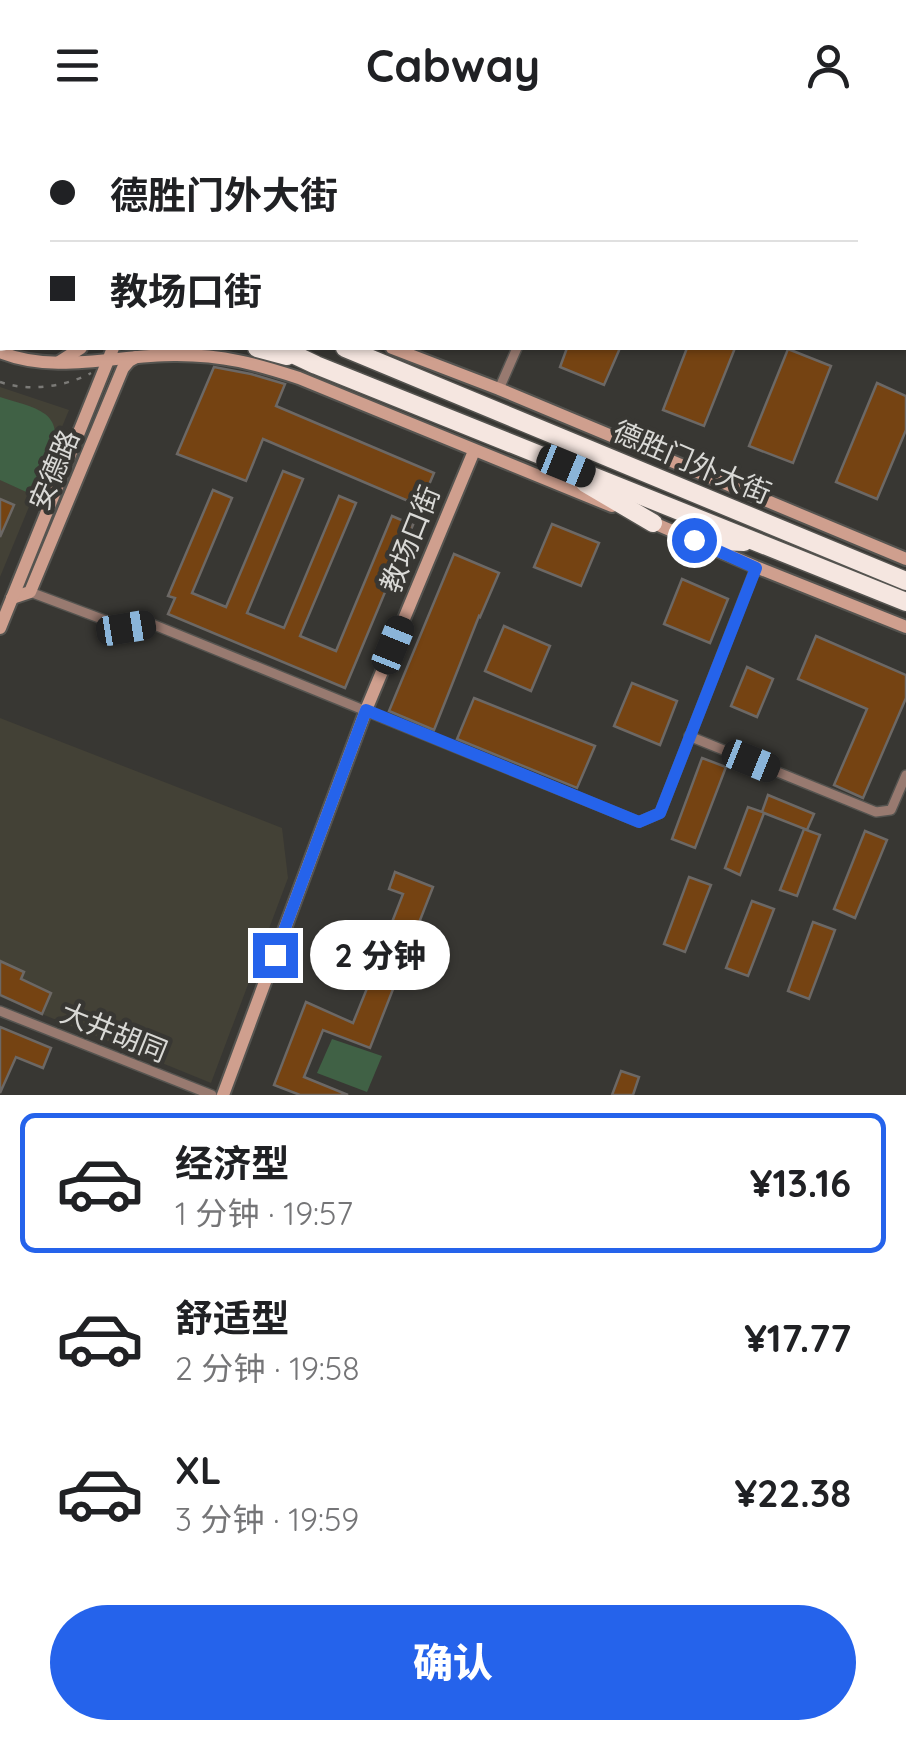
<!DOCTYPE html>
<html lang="zh">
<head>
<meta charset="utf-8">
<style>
  body { margin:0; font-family:Quicksand,"Noto Sans SC",sans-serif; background:#f2f2f2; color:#202124; height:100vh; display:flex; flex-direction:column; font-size:38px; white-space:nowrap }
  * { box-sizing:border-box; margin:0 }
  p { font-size:32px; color:#757577 }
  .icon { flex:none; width:55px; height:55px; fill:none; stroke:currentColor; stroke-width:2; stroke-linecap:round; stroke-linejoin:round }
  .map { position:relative; height:965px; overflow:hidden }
  .details { display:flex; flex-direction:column; background:#fff; flex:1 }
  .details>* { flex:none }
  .top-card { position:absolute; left:0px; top:0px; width:908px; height:220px; box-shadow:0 2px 8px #0004; display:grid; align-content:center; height:220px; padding:0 50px; background:#fff }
  .end { position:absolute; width:45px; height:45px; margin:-22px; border:12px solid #2563eb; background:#fff; box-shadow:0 0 0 5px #fff }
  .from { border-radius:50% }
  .bubble { position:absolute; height:70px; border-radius:35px; background:#fff; box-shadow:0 2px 8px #0004; font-size:32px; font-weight:800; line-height:70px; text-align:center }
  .car { position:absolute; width:30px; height:60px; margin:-30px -15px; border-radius:12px; box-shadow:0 0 8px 2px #0007; background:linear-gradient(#222 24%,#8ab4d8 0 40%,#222 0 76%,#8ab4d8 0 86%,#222 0) }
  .top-card b { display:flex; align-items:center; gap:35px; height:95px; font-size:38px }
  .top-card b+b { border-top:2px solid #e0e0e0 }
  .top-card i { width:25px; height:25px; background:#202124 }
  ul { padding:18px 0 0; list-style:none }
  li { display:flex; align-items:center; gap:30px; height:140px; margin:0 20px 15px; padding:0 30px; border:5px solid transparent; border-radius:15px }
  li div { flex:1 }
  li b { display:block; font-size:38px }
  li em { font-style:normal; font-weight:800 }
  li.on { border-color:#2563eb }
  li>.icon { width:90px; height:90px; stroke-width:1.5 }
  .primary-button { display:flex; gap:20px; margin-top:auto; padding:20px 50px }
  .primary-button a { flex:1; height:115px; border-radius:60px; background:#2563eb; color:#fff; font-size:40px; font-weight:800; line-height:115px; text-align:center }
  header { display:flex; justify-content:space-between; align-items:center; height:130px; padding:0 50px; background:#fff; font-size:45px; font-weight:800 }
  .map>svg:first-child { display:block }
</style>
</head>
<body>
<header><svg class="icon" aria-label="menu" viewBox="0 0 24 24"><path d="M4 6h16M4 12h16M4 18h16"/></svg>Cabway<svg class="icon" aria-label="person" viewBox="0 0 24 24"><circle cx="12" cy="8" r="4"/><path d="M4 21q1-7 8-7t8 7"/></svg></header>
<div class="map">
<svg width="906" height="965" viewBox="0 0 906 965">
  <rect width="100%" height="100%" fill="#383733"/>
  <!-- built -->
  <g fill="#434136">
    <polygon points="449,0 623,0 621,2 455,2"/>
    <polygon points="0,257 69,280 0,447"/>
    <polygon points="0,588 282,698 288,748 211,953 0,867"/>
  </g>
  <!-- green -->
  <g fill="#406145">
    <path d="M0,267C14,272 33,275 45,284C70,303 42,344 33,365L0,350Z"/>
    <polygon points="332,909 382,926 367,962 317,943"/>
  </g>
  <!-- building -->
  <g fill="#754312" stroke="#6c6865" stroke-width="2.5">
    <polygon points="567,218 620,218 604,255 560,237"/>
    <polygon points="687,218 735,218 704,296 663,280"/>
    <polygon points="788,219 831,236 793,333 749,316"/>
    <polygon points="214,237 251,244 285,254 276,276 434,343 420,376 263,309 246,351 177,324"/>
    <polygon points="877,253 906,266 906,300 877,369 836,352"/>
    <polygon points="283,341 303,349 247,483 284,498 339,366 356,373 300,506 336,521 392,386 413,395 345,558 168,484 175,468 168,466 213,360 232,368 192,463 226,477"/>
    <polygon points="0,369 14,375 0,407"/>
    <polygon points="552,394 599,413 581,456 534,437"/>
    <polygon points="454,424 499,443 480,487 479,486 434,600 389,581"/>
    <polygon points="682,449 728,469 710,513 664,494"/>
    <polygon points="504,496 550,516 531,561 485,541"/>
    <polygon points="816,506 906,545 906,568 863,668 834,655 867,579 798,549"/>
    <polygon points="747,537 773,549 757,587 731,576"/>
    <polygon points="632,553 677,571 660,615 614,596"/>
    <polygon points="474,568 595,616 577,658 457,609"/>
    <polygon points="702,628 726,637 695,718 672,709"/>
    <polygon points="768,665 814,684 807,700 764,683 740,745 725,738 748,677 762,682"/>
    <polygon points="804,699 820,705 797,766 780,760"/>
    <polygon points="865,701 887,710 855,788 834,779"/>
    <polygon points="395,742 433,757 370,918 323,900 304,947 348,965 300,965 274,955 306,872 353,893 370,851 365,849 369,839 373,840 382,817 378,815 382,804 387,805 403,764 389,759"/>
    <polygon points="689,747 711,755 685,822 664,814"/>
    <polygon points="752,771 774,779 748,846 726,838"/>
    <polygon points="813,792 835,800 809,869 788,861"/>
    <polygon points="0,831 24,842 21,849 51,863 42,884 0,865"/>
    <polygon points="0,897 51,918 43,938 16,927 0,963"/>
    <polygon points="621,941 639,947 633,965 612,965"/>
  </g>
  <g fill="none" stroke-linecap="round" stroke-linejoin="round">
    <!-- lane casing -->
    <g stroke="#555450" stroke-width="9">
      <g id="lane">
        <polyline points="97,0 99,2"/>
        <polyline points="576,2 577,0"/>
        <polyline points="604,2 605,0"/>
      </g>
    </g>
    <!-- street casing -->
    <g stroke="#555450" stroke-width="12">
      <g id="street">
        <polyline points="32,0 32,2"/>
        <polyline points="409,0 414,2"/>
        <polyline points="0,112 2,105"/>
        <polyline points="905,169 906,169"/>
        <polyline points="499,259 517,218"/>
        <polyline points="30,462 126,498 152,494 639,692 660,683 756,437"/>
        <polyline points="689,606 876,682 891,680 906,645"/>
        <polyline points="0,881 212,965"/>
      </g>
    </g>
    <!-- secondary casing -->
    <g stroke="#555450" stroke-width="16">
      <g id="secondary">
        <polyline points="202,2 203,0"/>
        <polyline points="216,2 216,0"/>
        <polyline points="392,218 499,259 906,429"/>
        <path d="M0,222C56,245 119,224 177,225C224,225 256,234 299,248L612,376"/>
        <polyline points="59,232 81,218"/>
        <polyline points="649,391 756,437 906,497"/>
        <polyline points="12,468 30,462 123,238 129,231 136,227"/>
        <polyline points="0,498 113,218"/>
        <polyline points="223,965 366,580 474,321"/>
      </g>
    </g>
    <!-- highway casing -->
    <g stroke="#555450" stroke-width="21">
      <g id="highway">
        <polyline points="45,0 47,2"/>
        <polyline points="0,212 2,212"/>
        <polyline points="257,218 287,226"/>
        <polyline points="280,218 316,235 906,472"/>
        <polyline points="345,218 906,451"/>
        <polyline points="585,353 653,393"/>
        <polyline points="694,410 744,412"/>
      </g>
    </g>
    <!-- path -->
    <g stroke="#7b7a77" stroke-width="2.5" stroke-dasharray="5 8" stroke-linecap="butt">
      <polyline points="21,0 21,2"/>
      <polyline points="0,81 2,74"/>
      <polyline points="0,143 2,137"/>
      <path d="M0,252C29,262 64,257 91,243"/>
    </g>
    <!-- lane -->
    <use href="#lane" stroke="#987a70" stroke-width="5"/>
    <!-- street -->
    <use href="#street" stroke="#987a70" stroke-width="9"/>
    <!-- secondary -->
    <use href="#secondary" stroke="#cf9f8e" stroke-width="12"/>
    <!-- highway -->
    <use href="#highway" stroke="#f5e6e0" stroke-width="18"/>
  </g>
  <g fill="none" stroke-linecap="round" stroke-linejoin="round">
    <!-- route -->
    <polyline stroke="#2563eb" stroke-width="12" points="275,825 366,580 639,692 660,683 756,438 694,410"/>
  </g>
  <g text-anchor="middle" stroke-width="9" stroke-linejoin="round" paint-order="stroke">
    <!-- street labels -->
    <g font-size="28" fill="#d9d9d6" stroke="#383733">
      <text transform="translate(692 332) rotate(23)" y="10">德胜门外大街</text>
      <text transform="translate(54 340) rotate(-67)" y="10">安德路</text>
      <text transform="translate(410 409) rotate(-68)" y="10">教场口街</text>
      <text transform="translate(114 902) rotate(22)" y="10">大井胡同</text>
    </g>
  </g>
</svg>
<i class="end from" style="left:694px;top:410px"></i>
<i class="end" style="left:275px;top:825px"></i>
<div class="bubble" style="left:310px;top:790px;width:140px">2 分钟</div>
<i class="car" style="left:566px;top:336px;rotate:112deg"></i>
<i class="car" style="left:126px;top:498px;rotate:81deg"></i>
<i class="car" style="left:393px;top:515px;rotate:22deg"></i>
<i class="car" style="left:751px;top:631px;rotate:112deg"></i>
<div class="top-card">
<b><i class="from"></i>德胜门外大街</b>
<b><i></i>教场口街</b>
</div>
</div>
<section class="details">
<ul>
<li class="on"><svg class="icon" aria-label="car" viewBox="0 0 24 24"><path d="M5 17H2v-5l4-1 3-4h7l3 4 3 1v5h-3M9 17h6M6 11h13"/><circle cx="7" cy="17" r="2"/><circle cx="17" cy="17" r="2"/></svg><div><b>经济型</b><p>1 分钟 · 19:57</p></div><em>¥13.16</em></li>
<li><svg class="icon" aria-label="car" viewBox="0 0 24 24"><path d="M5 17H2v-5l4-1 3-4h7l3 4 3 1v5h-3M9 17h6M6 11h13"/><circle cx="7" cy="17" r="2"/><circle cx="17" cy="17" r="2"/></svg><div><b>舒适型</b><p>2 分钟 · 19:58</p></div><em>¥17.77</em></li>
<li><svg class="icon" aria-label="car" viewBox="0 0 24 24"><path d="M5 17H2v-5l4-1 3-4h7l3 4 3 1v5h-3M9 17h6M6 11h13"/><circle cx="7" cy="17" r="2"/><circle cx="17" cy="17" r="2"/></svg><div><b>XL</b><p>3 分钟 · 19:59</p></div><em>¥22.38</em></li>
</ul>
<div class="primary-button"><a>确认</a></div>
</section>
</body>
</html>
